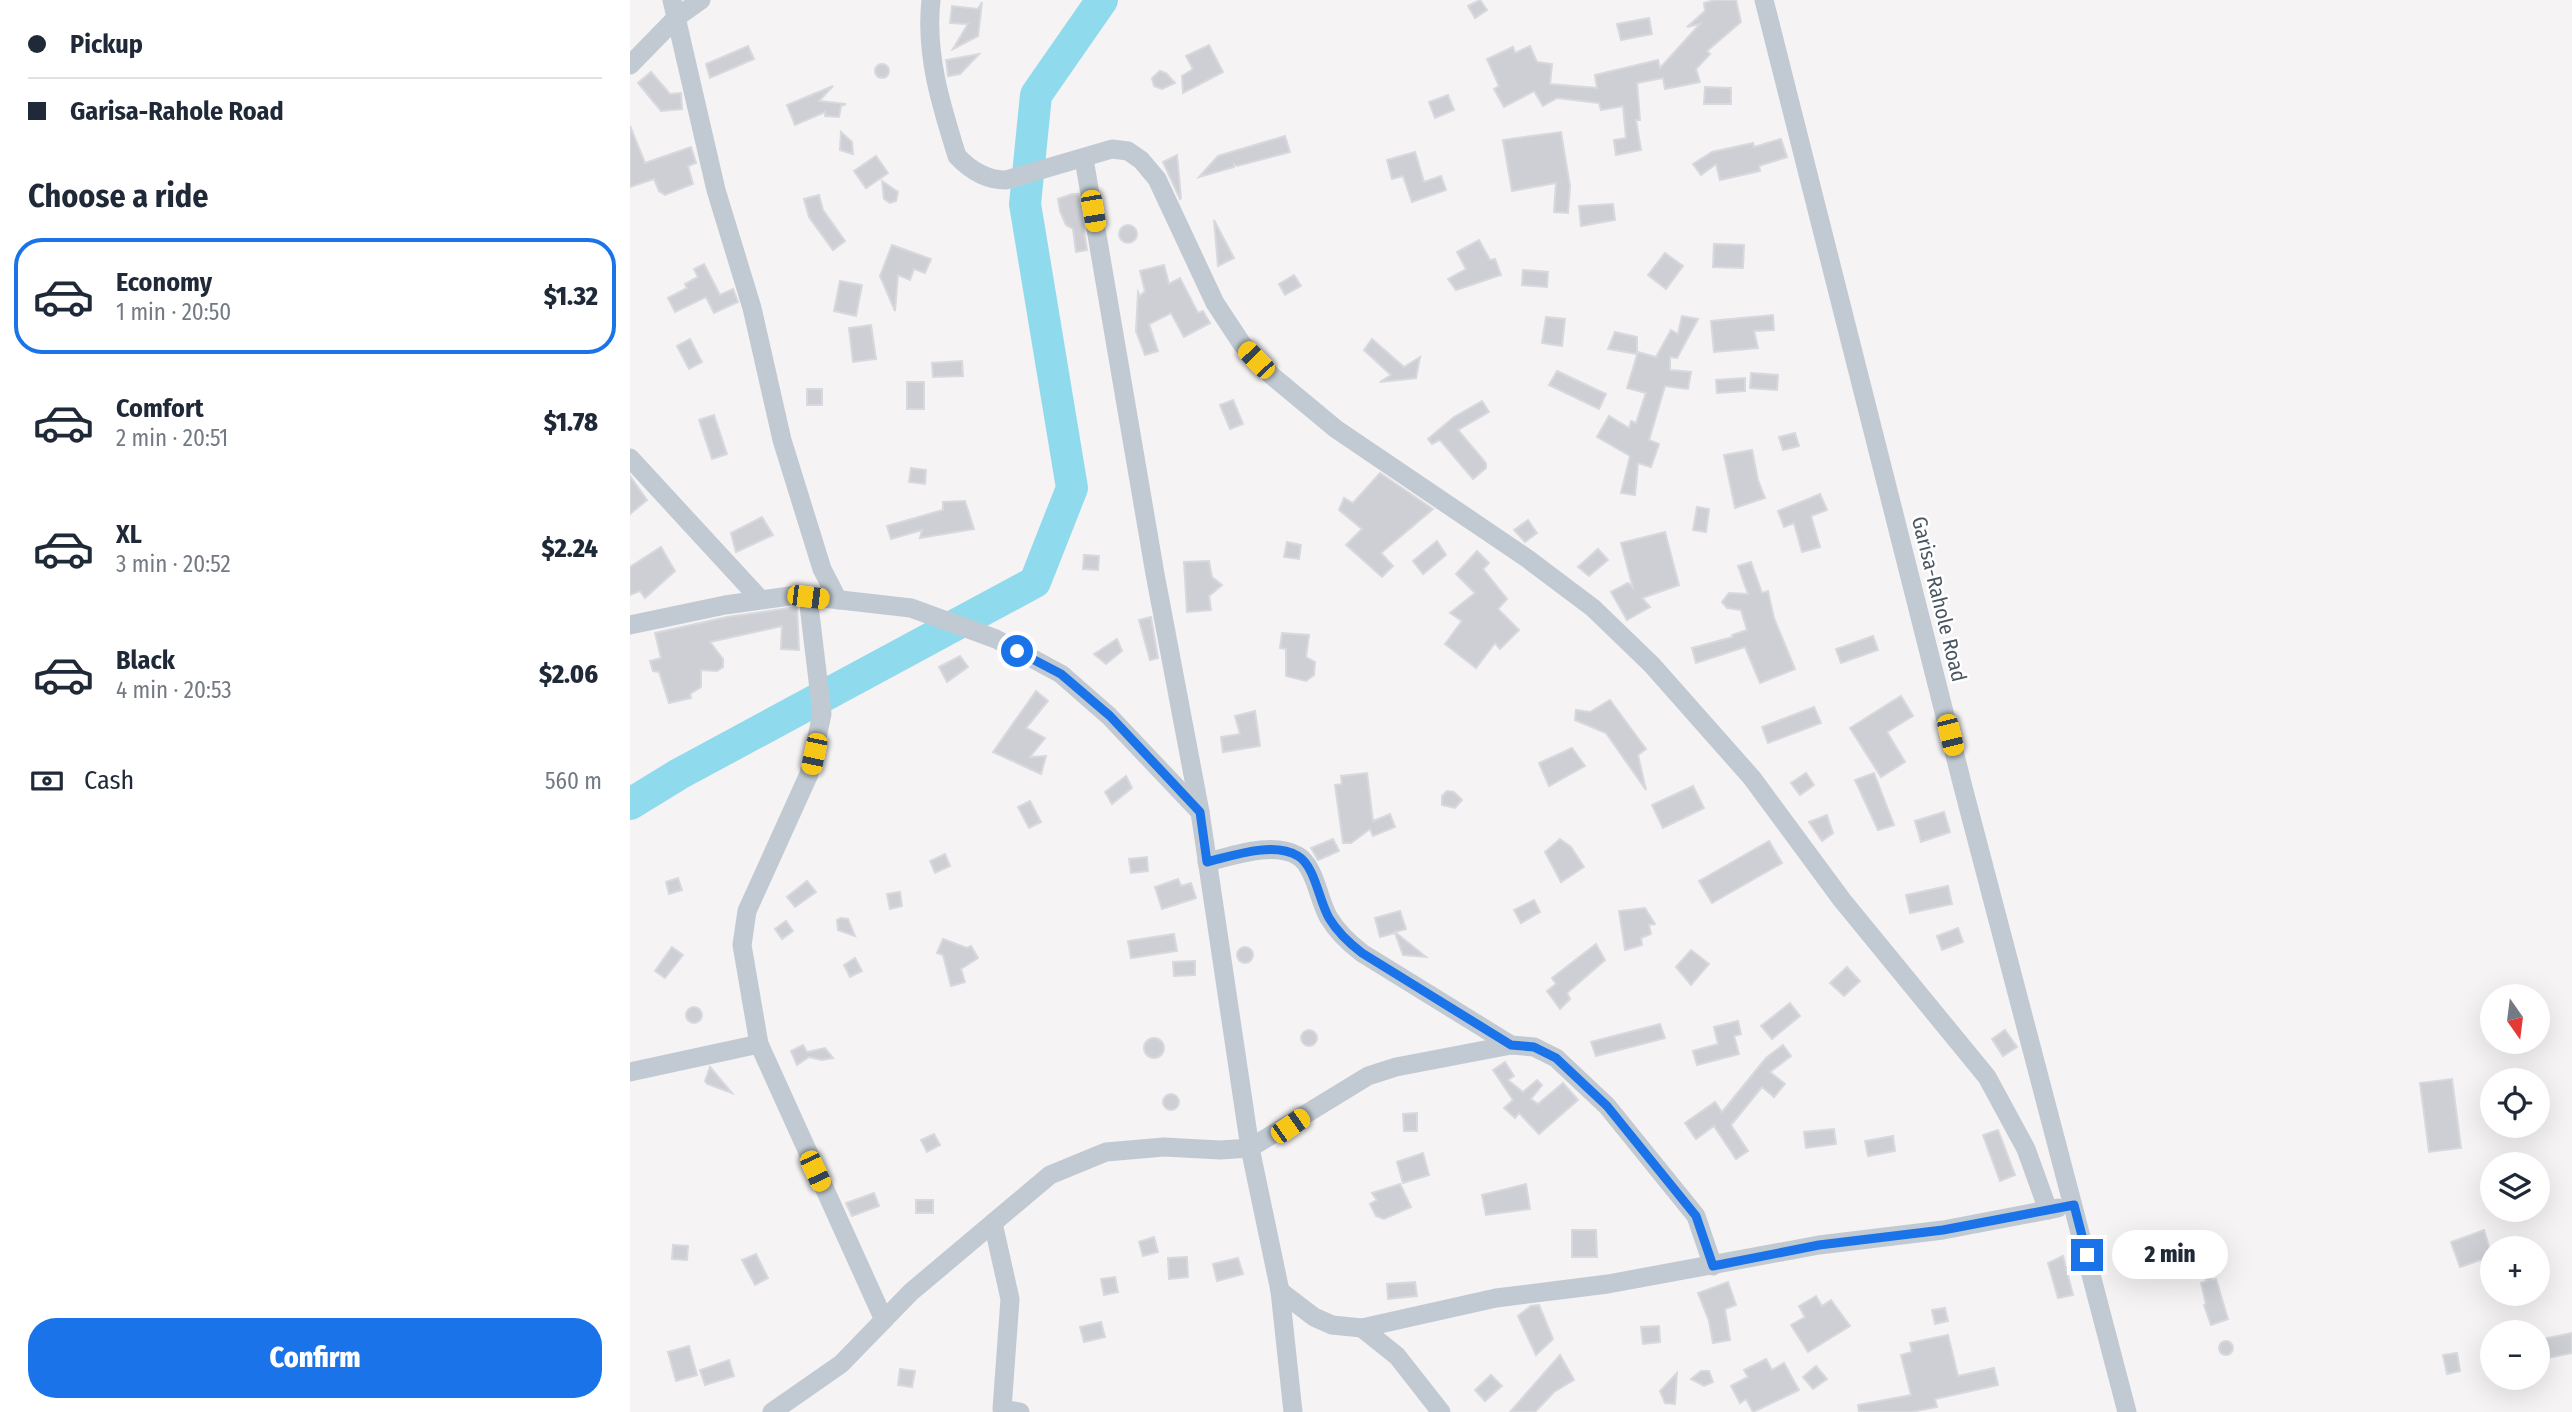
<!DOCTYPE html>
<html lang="en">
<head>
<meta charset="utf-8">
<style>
  body { margin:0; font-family:"Fira Sans Condensed",sans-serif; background:#f2f2f3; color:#1f2937; height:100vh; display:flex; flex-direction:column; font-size:26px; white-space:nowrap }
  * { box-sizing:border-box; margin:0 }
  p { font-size:23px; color:#747a83 }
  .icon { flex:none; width:38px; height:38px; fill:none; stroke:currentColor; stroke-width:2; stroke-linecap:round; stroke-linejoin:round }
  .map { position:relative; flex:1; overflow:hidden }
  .sheet { display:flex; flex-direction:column; background:#fff; width:630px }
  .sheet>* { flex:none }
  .top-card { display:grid; align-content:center; height:154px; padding:0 28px; background:#fff }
  .needle { width:46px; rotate:166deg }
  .controls { position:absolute; left:1850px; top:984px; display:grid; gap:14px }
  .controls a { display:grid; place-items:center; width:70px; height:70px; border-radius:50%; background:#fff; box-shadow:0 7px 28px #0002; font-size:35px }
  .end { position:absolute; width:32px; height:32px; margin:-16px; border:9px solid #1a73e8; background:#fff; box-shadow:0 0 0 4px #fff }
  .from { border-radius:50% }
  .bubble { position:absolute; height:49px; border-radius:24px; background:#fff; box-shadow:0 7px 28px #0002; font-size:23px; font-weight:800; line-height:49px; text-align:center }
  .car { position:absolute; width:21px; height:42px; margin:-21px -10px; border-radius:9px; box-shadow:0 0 5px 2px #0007; background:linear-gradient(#f5c518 24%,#345 0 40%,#f5c518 0 76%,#345 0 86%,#f5c518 0) }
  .top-card b { display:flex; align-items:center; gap:24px; height:66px; font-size:26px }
  .top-card b+b { border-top:2px solid #e0e1e3 }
  .top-card i { width:18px; height:18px; background:#1f2937 }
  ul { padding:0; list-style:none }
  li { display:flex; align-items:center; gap:21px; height:116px; margin:0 14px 10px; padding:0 14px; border:4px solid transparent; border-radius:28px }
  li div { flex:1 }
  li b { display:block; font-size:26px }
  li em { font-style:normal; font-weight:800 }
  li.on { border-color:#1a73e8 }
  li>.icon { width:63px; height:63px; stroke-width:1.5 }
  h2 { padding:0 28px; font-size:32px; line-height:84px }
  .pay { display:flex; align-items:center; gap:18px; height:77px; padding:0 28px; font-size:26px }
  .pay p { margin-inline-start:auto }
  .cta { display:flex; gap:14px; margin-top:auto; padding:14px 28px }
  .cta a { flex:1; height:80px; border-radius:28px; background:#1a73e8; color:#fff; font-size:28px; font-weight:800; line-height:80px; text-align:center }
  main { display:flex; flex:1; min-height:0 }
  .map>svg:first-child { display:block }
</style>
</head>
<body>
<main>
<section class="sheet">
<div class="top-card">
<b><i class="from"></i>Pickup</b>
<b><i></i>Garisa-Rahole Road</b>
</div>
<h2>Choose a ride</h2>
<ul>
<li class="on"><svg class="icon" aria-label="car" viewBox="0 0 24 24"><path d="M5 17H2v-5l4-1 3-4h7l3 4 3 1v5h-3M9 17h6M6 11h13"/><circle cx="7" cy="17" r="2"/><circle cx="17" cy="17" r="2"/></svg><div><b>Economy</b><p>1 min · 20:50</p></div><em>$1.32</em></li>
<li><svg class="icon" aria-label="car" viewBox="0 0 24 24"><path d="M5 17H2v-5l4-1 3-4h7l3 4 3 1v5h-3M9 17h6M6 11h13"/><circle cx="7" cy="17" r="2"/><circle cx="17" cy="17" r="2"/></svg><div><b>Comfort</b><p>2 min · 20:51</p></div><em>$1.78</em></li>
<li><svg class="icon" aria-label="car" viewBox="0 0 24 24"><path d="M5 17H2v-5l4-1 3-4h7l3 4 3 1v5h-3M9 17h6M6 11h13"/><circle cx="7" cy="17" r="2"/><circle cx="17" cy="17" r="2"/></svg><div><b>XL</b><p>3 min · 20:52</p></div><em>$2.24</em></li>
<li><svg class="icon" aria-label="car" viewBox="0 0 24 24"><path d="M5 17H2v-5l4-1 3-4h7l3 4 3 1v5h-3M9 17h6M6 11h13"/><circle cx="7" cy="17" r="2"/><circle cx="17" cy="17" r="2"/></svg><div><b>Black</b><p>4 min · 20:53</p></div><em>$2.06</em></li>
</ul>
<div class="pay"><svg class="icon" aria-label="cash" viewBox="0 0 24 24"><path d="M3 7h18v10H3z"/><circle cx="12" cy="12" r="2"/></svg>Cash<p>560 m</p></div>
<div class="cta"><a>Confirm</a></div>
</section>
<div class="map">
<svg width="1942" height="1412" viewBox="0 0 1942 1412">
  <rect width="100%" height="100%" fill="#f5f3f3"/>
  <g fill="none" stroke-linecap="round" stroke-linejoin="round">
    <!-- river -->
    <polyline stroke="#90daee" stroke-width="32" points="0,804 49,774 405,582 442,488 395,204 406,95 472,0"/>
  </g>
  <!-- building -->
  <g fill="#cdcfd5" stroke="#d7d9de" stroke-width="2">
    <polygon points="850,0 857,10 845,18 838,6"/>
    <polygon points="1085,0 1106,0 1111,22 1077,51 1080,54 1066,69 1070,82 1035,89 1033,78 1007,83 1010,120 1006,120 1011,150 986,155 984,140 996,138 993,106 971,110 969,103 927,98 913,106 904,91 874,107 864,89 869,86 857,59 883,47 885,53 900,46 907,62 922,64 920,84 967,88 965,75 1028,60 1030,68 1070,24 1057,27 1075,11 1074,3"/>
    <polygon points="352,2 348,36 323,49 338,24 320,23 322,6 348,9"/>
    <polygon points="1019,18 1022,34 991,40 987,24"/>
    <polygon points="579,45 593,72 553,93 552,76 563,69 556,56"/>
    <polygon points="118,46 124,59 80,78 76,64"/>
    <polygon points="349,54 330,74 318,76 316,60"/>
    <circle cx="252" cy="71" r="7"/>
    <polygon points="530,71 536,73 545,83 532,89 524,86 522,78"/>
    <polygon points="21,72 40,94 51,93 52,109 31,111 8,83"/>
    <polygon points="203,86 189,101 216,104 211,106 209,117 195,116 195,112 165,125 157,105"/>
    <polygon points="1075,87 1101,88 1101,104 1074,104"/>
    <polygon points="818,95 824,110 805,118 799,102"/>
    <polygon points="0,126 15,163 61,147 66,163 58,166 63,184 35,195 29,191 24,179 0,187"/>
    <polygon points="211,132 222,142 223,154 210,150"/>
    <polygon points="931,132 940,186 938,213 924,212 926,183 882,191 873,140"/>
    <polygon points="655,136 660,152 607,166 604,164 604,167 569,177 588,156"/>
    <polygon points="1151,139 1157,157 1129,166 1130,171 1090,180 1086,164 1071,175 1063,164 1082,152 1123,143 1124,147"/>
    <polygon points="785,152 794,182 811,176 816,190 782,202 773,176 762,179 757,160"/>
    <polygon points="547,155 551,198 550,199 533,162"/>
    <polygon points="246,156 258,173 236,188 224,171"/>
    <polygon points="252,181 268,192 266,201 260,203 254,199"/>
    <polygon points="442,194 448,194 457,250 446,252 443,229 436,225 430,211 428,199"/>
    <polygon points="189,195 193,210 215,241 203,250 179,217 174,199"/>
    <polygon points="983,204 985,220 951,226 949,206"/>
    <polygon points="584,220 604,258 588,266"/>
    <circle cx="498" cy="234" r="9"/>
    <polygon points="849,240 860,260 865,259 871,275 826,290 818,279 836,269 827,252"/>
    <polygon points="1084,244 1114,245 1113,268 1083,267"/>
    <polygon points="262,245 301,259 295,273 284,269 280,280 268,275 265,311 250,276"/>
    <polygon points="1035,253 1053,266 1036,289 1018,275"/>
    <polygon points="74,264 90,295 103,289 108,302 84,313 76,297 45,312 38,298 57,288 55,284 68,277 64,269"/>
    <polygon points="534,265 539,284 550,278 568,313 573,311 580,323 554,337 541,313 519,324 528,351 515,355 506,331 508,292 510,296 515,291 510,271"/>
    <polygon points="893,270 918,272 917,287 892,285"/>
    <polygon points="664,275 671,286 655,295 649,284"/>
    <polygon points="210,281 232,285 226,316 204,311"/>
    <polygon points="1143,315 1144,330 1124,331 1128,348 1084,352 1081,321"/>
    <polygon points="1052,316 1068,319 1047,358 1040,357 1040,370 1061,372 1058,389 1035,386 1019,440 1029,444 1021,467 1008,463 1005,495 991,493 1000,456 967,437 979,416 999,428 1001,421 1006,423 1016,393 997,388 1008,352 1026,357 1041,330 1048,334"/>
    <polygon points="916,317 935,319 932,346 912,343"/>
    <polygon points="241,325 246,359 223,362 219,328"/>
    <polygon points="985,332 1007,337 1007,354 978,349"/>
    <polygon points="60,339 72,362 59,369 47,346"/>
    <polygon points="742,339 774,367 790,357 786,378 750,382 761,375 734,350"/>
    <polygon points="332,361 333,376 303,377 302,363"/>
    <polygon points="927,371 976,394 969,409 919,385"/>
    <polygon points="1121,373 1148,375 1147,390 1120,388"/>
    <polygon points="1115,378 1115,391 1087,393 1086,380"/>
    <rect x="277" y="382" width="17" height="27"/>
    <rect x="177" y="389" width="15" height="16"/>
    <polygon points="603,400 613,424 600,429 590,405"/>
    <polygon points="852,401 859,412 828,430 856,463 856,468 843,479 810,440 802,444 798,439 824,417"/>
    <polygon points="84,415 97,454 82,459 69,420"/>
    <polygon points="1165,433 1169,446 1153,450 1149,437"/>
    <polygon points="1122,450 1128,480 1135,498 1105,508 1094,455"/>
    <polygon points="281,468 296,470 295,484 279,482"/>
    <polygon points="750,473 803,509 751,553 763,566 752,577 716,545 732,529 709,510 714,498 723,503"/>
    <polygon points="0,476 17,500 0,514"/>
    <polygon points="1190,494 1197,510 1181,516 1190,547 1172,552 1164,523 1154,527 1148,511"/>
    <polygon points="335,501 344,529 290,538 292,530 261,539 257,526 313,510 313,502"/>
    <polygon points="1067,507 1079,509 1076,532 1063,530"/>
    <polygon points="132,517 143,535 106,552 101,533"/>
    <polygon points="898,520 907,533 895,542 884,530"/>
    <polygon points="1035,532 1049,585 1012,598 1020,607 997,620 981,592 998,583 1003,588 991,543"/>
    <polygon points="807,541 816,555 793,574 783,561"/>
    <polygon points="657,542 671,545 669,559 654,557"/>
    <polygon points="31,547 45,571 15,598 10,591 0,595 0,567"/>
    <polygon points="968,549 978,560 959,576 948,567"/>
    <polygon points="847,551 859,563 853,569 877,599 868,609 889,630 870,649 865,643 846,668 815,644 832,621 820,613 845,593 826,574"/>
    <polygon points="454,555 469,556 468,570 453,569"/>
    <polygon points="579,561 582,577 592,585 579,596 581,610 557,612 554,562"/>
    <polygon points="1121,562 1132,593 1138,591 1144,618 1165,669 1130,683 1115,647 1066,663 1062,648 1103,637 1102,635 1117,630 1111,610 1097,608 1092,602 1099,593 1118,594 1108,566"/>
    <polygon points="167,607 169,650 151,649 152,626 80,642 93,659 93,667 87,671 71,670 71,687 60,694 61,698 39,703 29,672 23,671 20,661 31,658 25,633 97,617"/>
    <polygon points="521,617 528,658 520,660 509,620"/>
    <polygon points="652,633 679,635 676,657 685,662 684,675 676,681 656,676 656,649 650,648"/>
    <polygon points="1243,636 1248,650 1211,663 1206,649"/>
    <polygon points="487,639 492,651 476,664 464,654"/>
    <polygon points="330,656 338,667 317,682 309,667"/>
    <polygon points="406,691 418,701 396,728 415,738 400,757 416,756 411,774 363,752"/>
    <polygon points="1271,696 1283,716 1257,732 1275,762 1251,777 1220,728"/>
    <polygon points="980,700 1016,749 1008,755 1016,790 976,733 945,720 946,710 960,712"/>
    <polygon points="1184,707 1191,723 1138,743 1132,727"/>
    <polygon points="625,711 630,746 593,752 591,737 610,734 605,716"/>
    <polygon points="942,748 955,766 919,786 909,763"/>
    <polygon points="737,773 743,821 760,814 765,827 743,836 740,829 721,843 713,843 705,785 712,784 711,776"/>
    <polygon points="1176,773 1184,785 1170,795 1161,783"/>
    <polygon points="1244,773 1264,825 1248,830 1225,780"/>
    <polygon points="496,776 502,788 482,804 475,792"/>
    <polygon points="1063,786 1074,808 1033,828 1022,805"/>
    <polygon points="817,791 824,792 832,800 825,808 812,805 812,796"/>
    <polygon points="400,801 411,822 399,828 388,807"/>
    <polygon points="1314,812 1320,832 1291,842 1285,821"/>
    <polygon points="1197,815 1203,833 1192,841 1179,822"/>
    <polygon points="703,839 709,851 688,860 681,848"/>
    <polygon points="930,839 941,847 954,867 931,882 915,852"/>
    <polygon points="1139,841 1152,863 1082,903 1069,881"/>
    <polygon points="315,854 320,866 305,873 300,861"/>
    <polygon points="517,857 518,871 501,873 499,859"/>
    <polygon points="48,878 52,890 39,894 36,882"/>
    <polygon points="548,879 551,886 561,883 566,898 532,909 525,887"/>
    <polygon points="177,881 186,892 165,907 157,897"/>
    <polygon points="1318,886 1322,904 1280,913 1276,895"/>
    <polygon points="270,892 272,906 260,909 257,894"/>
    <polygon points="904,900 910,912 891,923 884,910"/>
    <polygon points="1015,908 1025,924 1019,925 1021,934 1011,938 1012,945 995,950 989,911"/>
    <polygon points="770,911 776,929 765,932 796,957 773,955 765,933 750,937 745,918"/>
    <polygon points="211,918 218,919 225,936 208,930 207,920"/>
    <polygon points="156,921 163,931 152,939 145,929"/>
    <polygon points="1328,928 1333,942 1312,950 1307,936"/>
    <polygon points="544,934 547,951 501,958 498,941"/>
    <polygon points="313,939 337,948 341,946 348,958 331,969 335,982 321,986 313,955 307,953"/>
    <polygon points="966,944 975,960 937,993 940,999 930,1009 917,991 926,984 922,978"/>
    <circle cx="615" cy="955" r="8"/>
    <polygon points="42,947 53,955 35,978 25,971"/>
    <polygon points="1061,950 1079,964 1061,985 1046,967"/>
    <polygon points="225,958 232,971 220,977 214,965"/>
    <polygon points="565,961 565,975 544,976 543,962"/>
    <polygon points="1217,967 1230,981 1214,996 1200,983"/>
    <polygon points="1160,1003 1170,1016 1142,1039 1131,1026"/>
    <circle cx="64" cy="1015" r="8"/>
    <polygon points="1108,1021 1111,1034 1104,1036 1109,1054 1067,1065 1063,1051 1088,1044 1084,1027"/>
    <polygon points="1030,1024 1035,1038 966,1056 961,1042"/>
    <circle cx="679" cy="1038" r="8"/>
    <polygon points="1375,1030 1387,1047 1373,1056 1362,1039"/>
    <circle cx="524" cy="1048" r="10"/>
    <polygon points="173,1045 177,1052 195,1048 203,1058 192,1060 179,1057 167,1065 161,1051"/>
    <polygon points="1153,1045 1161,1056 1140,1072 1155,1084 1144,1097 1132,1087 1101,1125 1118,1151 1106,1159 1084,1126 1066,1139 1055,1123 1085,1102 1092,1112 1136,1058"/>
    <polygon points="875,1062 884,1076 878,1080 893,1092 907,1080 912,1085 901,1099 908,1104 933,1083 948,1100 909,1134 889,1113 885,1118 874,1108 883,1100 863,1070"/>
    <polygon points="80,1067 102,1093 77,1084 75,1081"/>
    <polygon points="1822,1079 1831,1148 1799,1152 1790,1083"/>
    <circle cx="541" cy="1102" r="8"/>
    <polygon points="787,1113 787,1131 774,1131 773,1114"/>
    <polygon points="1204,1129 1206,1144 1176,1148 1174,1132"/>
    <polygon points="1368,1130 1385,1175 1370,1181 1353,1135"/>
    <polygon points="304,1134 310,1145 297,1152 291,1140"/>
    <polygon points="1263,1136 1265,1151 1238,1156 1235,1141"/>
    <polygon points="793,1153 799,1175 773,1183 767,1162"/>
    <polygon points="770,1184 781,1207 754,1219 746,1216 740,1204 747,1200 742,1193"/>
    <polygon points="896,1184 900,1209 856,1215 852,1195"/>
    <polygon points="244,1193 249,1206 222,1216 216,1203"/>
    <rect x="286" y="1200" width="17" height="13"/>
    <polygon points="942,1230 966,1230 967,1257 942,1257"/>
    <polygon points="1854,1230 1862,1256 1830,1267 1821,1242"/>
    <polygon points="524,1237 528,1252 513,1256 509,1242"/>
    <polygon points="43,1245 58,1246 57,1260 42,1259"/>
    <polygon points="1571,1252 1581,1258 1581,1280 1586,1279 1598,1319 1581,1325 1574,1305 1576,1304 1571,1283 1577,1281 1565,1262"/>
    <polygon points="126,1254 138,1278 125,1285 112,1260"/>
    <polygon points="1433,1256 1443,1295 1428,1298 1418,1263"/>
    <polygon points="557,1257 558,1277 539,1279 538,1258"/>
    <polygon points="608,1258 613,1274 587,1281 583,1264"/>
    <polygon points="485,1277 488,1292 474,1295 471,1279"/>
    <polygon points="785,1282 787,1296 758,1299 757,1284"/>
    <polygon points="1098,1282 1106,1305 1095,1309 1100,1340 1083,1343 1079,1321 1068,1293"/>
    <polygon points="1186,1296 1192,1306 1201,1300 1220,1326 1178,1352 1161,1325 1175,1317 1169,1306"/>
    <polygon points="909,1305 923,1339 906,1355 888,1316 901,1306"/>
    <polygon points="1315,1308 1318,1321 1305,1324 1302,1310"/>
    <polygon points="471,1322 475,1337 454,1342 450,1327"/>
    <polygon points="1029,1326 1030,1342 1013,1344 1011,1327"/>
    <polygon points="1942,1333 1942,1353 1908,1360 1908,1340"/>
    <polygon points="1318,1335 1328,1376 1364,1368 1368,1385 1305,1399 1307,1407 1281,1412 1229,1412 1228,1405 1281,1395 1271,1355 1282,1352 1280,1343"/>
    <circle cx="1596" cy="1348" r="7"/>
    <polygon points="59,1346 67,1375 46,1381 38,1352"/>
    <polygon points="1827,1353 1830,1371 1817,1374 1813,1355"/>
    <polygon points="930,1355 944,1380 924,1392 905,1412 880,1412"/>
    <polygon points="1136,1359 1142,1370 1154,1363 1169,1390 1123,1412 1116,1399 1110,1403 1101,1386 1118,1377 1114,1370"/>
    <polygon points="99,1360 104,1376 75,1385 70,1370"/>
    <polygon points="1186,1366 1197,1379 1183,1389 1173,1377"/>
    <polygon points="270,1369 285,1371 282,1387 268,1385"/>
    <polygon points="1071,1371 1079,1371 1083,1382 1074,1386 1061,1379"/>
    <polygon points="1047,1373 1045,1404 1035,1403 1030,1391"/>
    <polygon points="861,1375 872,1386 855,1401 845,1390"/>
  </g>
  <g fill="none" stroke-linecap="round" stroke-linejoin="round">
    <!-- street -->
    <g stroke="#c1cad2" stroke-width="19">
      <polyline points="42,0 86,190 122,308 152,440 192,569 208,600"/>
      <path d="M301,0C295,54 311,105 327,156C340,170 356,180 376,180L482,149L498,151L511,160L527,179L585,303L612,344L641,375L706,429L898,559L963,608L1022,665L1122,778L1212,900L1357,1077L1396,1149L1418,1210"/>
      <polyline points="1134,0 1333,787 1497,1412"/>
      <polyline points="0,65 47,17 71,0"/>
      <polyline points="454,159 525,574 570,812 620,1148 650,1291 663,1412"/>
      <polyline points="0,458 130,599"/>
      <polyline points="178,597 192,714 179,774 117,911 112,945 129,1044 254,1320"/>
      <polyline points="0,625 95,605 167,595 281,608 366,639 431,674 479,716 570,812"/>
      <path d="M577,862C603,856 643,841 668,856C685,866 689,902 699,918C708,933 719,943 732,953L881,1045"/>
      <polyline points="0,1072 129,1044"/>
      <polyline points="363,1223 380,1299 372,1409 390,1412"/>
      <polyline points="650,1291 684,1317 702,1325 732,1328 866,1298 978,1284 1189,1245 1313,1230 1428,1208"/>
      <polyline points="732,1328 767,1356 811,1412"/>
      <polyline points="142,1412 211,1364 281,1292 420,1175 476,1152 534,1147 590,1150 620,1148 738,1076 766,1067 881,1045 904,1047 926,1058 977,1106 1066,1216 1083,1266"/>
    </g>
  </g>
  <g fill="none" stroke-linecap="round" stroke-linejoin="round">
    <!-- route -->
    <path stroke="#1a73e8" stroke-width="9" d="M387,651L431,674L480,716L570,812L577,862C602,856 643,841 668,856C685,866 689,901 699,918C708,933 719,943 732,953L881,1045L904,1047L926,1058L977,1106L1066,1216L1083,1266L1189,1245L1313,1230L1444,1205L1457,1255"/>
  </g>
  <g text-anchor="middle" stroke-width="5" stroke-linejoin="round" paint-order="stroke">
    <!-- street labels -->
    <g font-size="21" fill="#4a5661" stroke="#fff">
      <text transform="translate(1309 599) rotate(76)" y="7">Garisa-Rahole Road</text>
    </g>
  </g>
</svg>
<div class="controls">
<a><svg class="needle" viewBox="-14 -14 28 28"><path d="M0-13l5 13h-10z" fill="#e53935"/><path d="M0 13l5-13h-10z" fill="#747a83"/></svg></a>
<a><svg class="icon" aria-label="locate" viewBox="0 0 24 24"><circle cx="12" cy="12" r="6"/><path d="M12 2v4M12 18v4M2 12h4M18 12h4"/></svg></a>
<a><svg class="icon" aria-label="layers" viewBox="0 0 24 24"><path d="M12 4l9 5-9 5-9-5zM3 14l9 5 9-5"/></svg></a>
<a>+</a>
<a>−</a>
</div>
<i class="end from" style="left:387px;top:651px"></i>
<i class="end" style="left:1457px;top:1255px"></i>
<div class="bubble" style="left:1482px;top:1230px;width:116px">2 min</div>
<i class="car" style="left:463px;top:211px;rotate:170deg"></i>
<i class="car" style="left:626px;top:360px;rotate:316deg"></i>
<i class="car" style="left:178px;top:597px;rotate:97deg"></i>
<i class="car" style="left:1320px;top:735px;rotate:166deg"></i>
<i class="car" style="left:184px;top:754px;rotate:192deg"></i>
<i class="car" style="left:660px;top:1126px;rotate:55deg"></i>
<i class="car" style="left:185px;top:1171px;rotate:155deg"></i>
</div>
</main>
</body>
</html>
